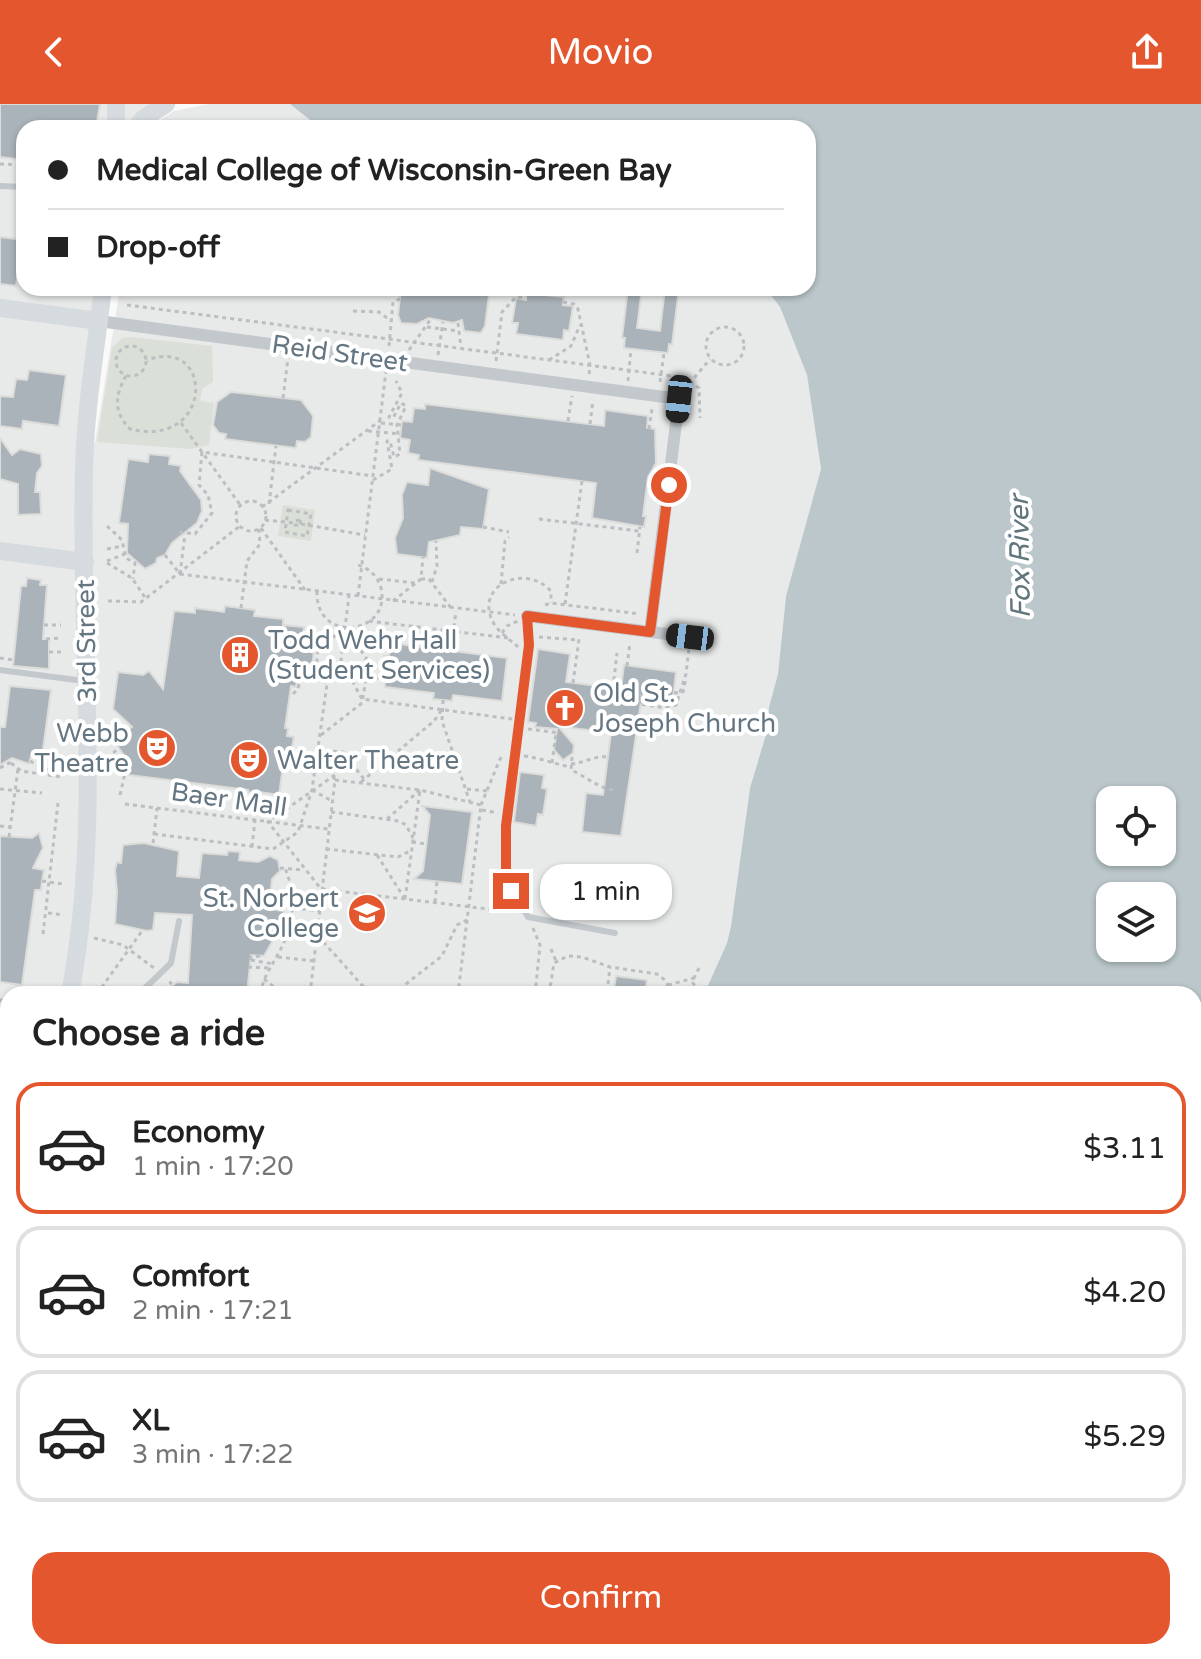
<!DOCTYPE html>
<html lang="en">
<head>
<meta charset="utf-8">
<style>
  body { margin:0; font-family:"Varela Round",sans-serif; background:#f2f2f2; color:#222; height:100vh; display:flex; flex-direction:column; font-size:30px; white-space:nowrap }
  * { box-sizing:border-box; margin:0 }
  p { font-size:26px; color:#767676 }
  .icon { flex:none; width:44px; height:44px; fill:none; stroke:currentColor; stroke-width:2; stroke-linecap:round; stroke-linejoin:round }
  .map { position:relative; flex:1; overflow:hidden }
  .side { position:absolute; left:0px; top:882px; width:1202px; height:674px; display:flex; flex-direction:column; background:#fff; border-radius:24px 24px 0 0; box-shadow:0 2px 6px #0004 }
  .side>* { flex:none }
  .hud { position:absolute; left:16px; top:16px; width:800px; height:176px; border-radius:24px; box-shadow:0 2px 6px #0004; display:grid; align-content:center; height:176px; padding:0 32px; background:#fff }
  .tools { position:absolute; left:1096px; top:682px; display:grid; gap:16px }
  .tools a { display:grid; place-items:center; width:80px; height:80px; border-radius:16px; background:#fff; box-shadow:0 2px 6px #0004; font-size:40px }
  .end { position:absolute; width:36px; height:36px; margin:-18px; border:10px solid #e4572e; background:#fff; box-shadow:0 0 0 4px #fff }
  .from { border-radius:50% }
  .bubble { position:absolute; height:56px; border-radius:24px; background:#fff; box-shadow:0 2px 6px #0004; font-size:26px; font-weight:600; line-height:56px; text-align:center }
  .car { position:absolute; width:24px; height:48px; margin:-24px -12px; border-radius:10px; box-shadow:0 0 6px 2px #0007; background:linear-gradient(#222 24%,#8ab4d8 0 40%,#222 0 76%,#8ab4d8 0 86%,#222 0) }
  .hud b { display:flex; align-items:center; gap:28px; height:76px; font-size:30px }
  .hud b+b { border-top:2px solid #e0e0e0 }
  .hud i { width:20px; height:20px; background:#222 }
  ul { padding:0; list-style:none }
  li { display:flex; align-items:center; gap:24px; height:132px; margin:0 16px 12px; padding:0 16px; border:4px solid #e0e0e0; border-radius:24px }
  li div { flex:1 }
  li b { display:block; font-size:30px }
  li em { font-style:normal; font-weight:600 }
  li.selected { border-color:#e4572e }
  li>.icon { width:72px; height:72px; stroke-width:1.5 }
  h2 { padding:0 32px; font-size:36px; line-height:96px }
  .cta { display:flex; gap:16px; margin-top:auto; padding:16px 32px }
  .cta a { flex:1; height:92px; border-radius:24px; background:#e4572e; color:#fff; font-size:32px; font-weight:600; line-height:92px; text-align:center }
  header { display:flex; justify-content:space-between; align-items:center; height:104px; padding:0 32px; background:#e4572e; color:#fff; font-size:36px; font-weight:600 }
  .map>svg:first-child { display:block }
</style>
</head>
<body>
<header><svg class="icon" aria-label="back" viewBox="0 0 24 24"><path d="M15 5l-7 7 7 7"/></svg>Movio<svg class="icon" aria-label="share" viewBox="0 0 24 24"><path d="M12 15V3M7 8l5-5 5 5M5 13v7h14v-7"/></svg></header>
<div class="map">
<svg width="1201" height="1555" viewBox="0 0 1201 1555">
  <rect width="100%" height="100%" fill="#fafaf8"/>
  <!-- built -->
  <g fill="#e8e9e9">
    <polygon points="0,0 166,0 136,24 24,24 24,184 103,184 87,338 95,339 120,184 765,184 780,203 807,271 821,365 786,492 778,570 769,603 767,627 750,684 731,822 727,839 706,886 708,890 8,890 8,1454 5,1460 0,1457"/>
    <polygon points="209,0 290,0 320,24 148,24 174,7"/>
  </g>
  <!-- green -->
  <g fill="#dadfd7">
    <polygon points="131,233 212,242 213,278 202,285 200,297 214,299 209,341 191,345 97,338 112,244 122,234"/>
    <polygon points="283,401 315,406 311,437 278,432"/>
    <polygon points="589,763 638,771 631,815 582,807"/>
  </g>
  <!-- water -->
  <g fill="#bbc7cb" fill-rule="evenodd">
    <path d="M290,0H1201V1015L1194,1025V890H708L706,886L727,839L731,822L750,684L767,627L769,603L778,570L786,492L821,365L807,271L780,203L765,184H808V24H320ZM1110,696H1162V748H1110ZM1110,792H1162V844H1110Z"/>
    <polygon points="208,1548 743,1548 739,1555 203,1555"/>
  </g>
  <!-- building -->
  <g fill="#aab3b9" stroke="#dcdcda" stroke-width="2">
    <polygon points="0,0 100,0 96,24 24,24 24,56 0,53"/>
    <polygon points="0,133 24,136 24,151 20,150 16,182 0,180"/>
    <polygon points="401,184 490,184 485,222 481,229 464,227 462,216 453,219 429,214 417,220 401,219 398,211"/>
    <polygon points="628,184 642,184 637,224 660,227 665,184 679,184 672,241 669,240 668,249 624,244 625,234 622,234"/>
    <polygon points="526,189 564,193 563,201 573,202 569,227 564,226 563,236 516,230 518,219 512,219 516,194 526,196"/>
    <polygon points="29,266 66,271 59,322 23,317 22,325 0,322 0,292 13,293 16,275 27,276"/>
    <polygon points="231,288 301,296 313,312 311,333 305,338 297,337 296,344 225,335 226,330 219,329 213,321 217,298"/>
    <polygon points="425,300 604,322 605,306 648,312 647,324 655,325 656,359 648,373 643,412 646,412 644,423 592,414 596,379 418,356 419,351 408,349 410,336 400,334 402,317 412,318 414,304 425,305"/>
    <polygon points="0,334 12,351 20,345 41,350 42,362 37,369 35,388 40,388 41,410 18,411 18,380 0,375"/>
    <polygon points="149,350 170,352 169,360 181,362 180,367 201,396 202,407 197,419 172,439 165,451 157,454 156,459 145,465 127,449 128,420 119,419 128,355 148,358"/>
    <polygon points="430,364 489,385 483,425 461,423 460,431 429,438 427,454 397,450 395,434 403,414 402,391 407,378 428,381"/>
    <polygon points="27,474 41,476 40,481 47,481 43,535 49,535 49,565 13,562 21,482 26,482"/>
    <polygon points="225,502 255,506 254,512 283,515 283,521 304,523 302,543 314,544 312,566 299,564 296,583 291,582 285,624 288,624 287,632 294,633 291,649 285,648 279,691 253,687 250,690 248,686 129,671 122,662 123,650 114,637 132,623 113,605 118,568 143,571 149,567 163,585 174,507 195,509 195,504 224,508"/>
    <polygon points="391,539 507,554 502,597 453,591 452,597 443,596 433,595 434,589 385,583 384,552 389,552"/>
    <polygon points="538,545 570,550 566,578 621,585 624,561 676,568 673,594 642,591 621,732 582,728 586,689 603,691 611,629 558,622 574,641 573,649 563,656 554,646 557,625 535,623 536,619 528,618"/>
    <polygon points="10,582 51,586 42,653 31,652 29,660 12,654 0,661 0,623 5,623"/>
    <polygon points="520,668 544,671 542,684 547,685 543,711 538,710 536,722 514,718"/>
    <polygon points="422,702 472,708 462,780 414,775 423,767 430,711"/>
    <polygon points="39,729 43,744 33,764 44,766 42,777 41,786 35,786 22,881 0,878 0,732 32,734"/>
    <polygon points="144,739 179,747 177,772 199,774 202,749 227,751 228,747 240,748 239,756 258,758 270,752 278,756 280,767 272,775 269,805 284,807 281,822 264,852 251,851 247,890 162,890 177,878 188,879 192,811 155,809 153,826 147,827 115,820 117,788 115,766 117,758 121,759 123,741"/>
    <polygon points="616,872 647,876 645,890 613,890"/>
  </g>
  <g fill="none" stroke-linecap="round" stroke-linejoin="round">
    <!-- path -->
    <g stroke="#bbbfc2" stroke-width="3" stroke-dasharray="4 4" stroke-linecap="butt">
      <polyline points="0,60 24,61"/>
      <polyline points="563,198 574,200 578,205 590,261 589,271"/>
      <polyline points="127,201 680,273 699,284 700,314"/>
      <polyline points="353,207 379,208 391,217"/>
      <polyline points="458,219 461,243"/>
      <circle cx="725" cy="242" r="19"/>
      <polyline points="427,223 459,227"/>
      <circle cx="131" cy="257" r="15"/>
      <polyline points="389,242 393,198 400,195"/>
      <polyline points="409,246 430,216"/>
      <polyline points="438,251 443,218"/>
      <polyline points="549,256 571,242 580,221"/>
      <polyline points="496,257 502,208 516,193 526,194"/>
      <path d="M126,272C115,291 113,308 130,325C214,346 215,231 147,256"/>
      <polyline points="628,277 631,245"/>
      <polyline points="660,278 664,249"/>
      <polyline points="684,286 710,255"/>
      <polyline points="283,294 288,254"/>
      <polyline points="568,317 572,292"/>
      <polyline points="181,319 241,402"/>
      <polyline points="381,319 401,321"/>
      <polyline points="590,320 593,296"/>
      <polyline points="649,325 652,305"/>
      <polyline points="368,327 400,330"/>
      <polyline points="373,376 392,365 387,337 390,337 394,353 400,350 397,321 406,302 401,299 393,314 389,313 402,289 396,277"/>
      <circle cx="251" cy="412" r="15"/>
      <polyline points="269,400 276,342"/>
      <polyline points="262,403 381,316"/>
      <polygon points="288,406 311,410 307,432 285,428"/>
      <polyline points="539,415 639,427"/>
      <polyline points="265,416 295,419"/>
      <polygon points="300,416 301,421 295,421 295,417"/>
      <polyline points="301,420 365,431"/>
      <polyline points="107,422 122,436 126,454 135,459 133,475"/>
      <polyline points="483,423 509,428"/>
      <polyline points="261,424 305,486"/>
      <polyline points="179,428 195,430 212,409 208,391 199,381 202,348 373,372"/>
      <polyline points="107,445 123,442"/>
      <polyline points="637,449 640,423"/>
      <polyline points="165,451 180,470 515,511"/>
      <polyline points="107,457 125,450"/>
      <polyline points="107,459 132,474 146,495"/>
      <polyline points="180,470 185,430"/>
      <polyline points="379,475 415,479"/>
      <polyline points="421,475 429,475 451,504"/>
      <polyline points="432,478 437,462 436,437"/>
      <polyline points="501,480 505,437 509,433"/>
      <path d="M317,487C315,541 392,531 381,484C377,470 367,463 354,460"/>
      <polyline points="358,492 386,267"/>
      <polyline points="108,497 141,498 240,422"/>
      <polyline points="393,497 421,475 423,453"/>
      <polyline points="565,500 582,377"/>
      <polyline points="545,501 551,499 640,510"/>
      <polyline points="241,504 247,457 260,440 259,425"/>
      <polyline points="369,517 508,534"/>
      <polyline points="44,521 61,521"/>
      <polyline points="502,529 507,522 518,517"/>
      <polyline points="539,533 579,536"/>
      <polyline points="46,535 61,534"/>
      <path d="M518,543C509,535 497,527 492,516C476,481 525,459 551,487V499"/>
      <polyline points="451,547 456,507"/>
      <polyline points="49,548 61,548"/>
      <polyline points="0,554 13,556"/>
      <polyline points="341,556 362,595 512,615"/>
      <polyline points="313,558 367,569"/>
      <polyline points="627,562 630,538"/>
      <polyline points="352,567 367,555"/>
      <polyline points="367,572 383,575 384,568"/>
      <polyline points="326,579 316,566 318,545 345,524"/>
      <polyline points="573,579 579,535"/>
      <polyline points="613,584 617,549"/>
      <polyline points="674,589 683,588 686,574"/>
      <polyline points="293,590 298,585 302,568 316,566"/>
      <polyline points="443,596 442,617 470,698"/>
      <polyline points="634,599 665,604 676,601 686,570 689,544"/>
      <polyline points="640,600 641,590"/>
      <polyline points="528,625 560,629"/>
      <polyline points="321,631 362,599 369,558 345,524"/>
      <polyline points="317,646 343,648 364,675"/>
      <path d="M524,652C541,654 554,660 571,663"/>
      <path d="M572,653L571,666C585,672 598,684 614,686"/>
      <polyline points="107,654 119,644"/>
      <polyline points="30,657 58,671"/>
      <polyline points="11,659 21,667 62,673"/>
      <polyline points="552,659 556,629"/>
      <path d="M571,660C585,659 595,651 608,653"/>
      <polyline points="0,664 13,657"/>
      <polyline points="335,671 268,718 321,785 513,808"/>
      <polyline points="335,676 420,686 481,701 458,890"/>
      <polyline points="361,678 434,617 441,607"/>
      <polyline points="0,685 42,689"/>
      <polyline points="467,685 487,687"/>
      <polyline points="312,686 332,697"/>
      <polyline points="120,691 125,669"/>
      <polyline points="125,700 328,725"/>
      <polyline points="257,700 289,703"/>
      <polyline points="481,701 500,655 504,651"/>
      <polyline points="482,706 498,709"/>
      <polyline points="331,708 399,717 406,721 413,734"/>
      <polyline points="387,715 420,686"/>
      <polyline points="0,722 10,723"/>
      <polyline points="154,730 273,745 298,728 312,686 327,580 338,565 341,556 349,492"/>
      <polyline points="9,733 18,665"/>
      <polyline points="412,738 426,740"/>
      <polyline points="153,739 157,704"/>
      <polyline points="252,743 258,688"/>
      <polyline points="326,745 398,753 412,746"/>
      <polyline points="377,751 405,795"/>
      <polyline points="280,764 304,766"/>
      <polyline points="42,777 63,780"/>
      <polyline points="405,795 420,686"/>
      <polyline points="435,798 437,777"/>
      <polyline points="270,801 320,807"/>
      <polyline points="494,807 498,784"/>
      <polyline points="48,809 64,811"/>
      <polyline points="533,824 540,841 535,890"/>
      <polyline points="43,830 58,699"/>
      <polyline points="318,832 370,890"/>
      <polyline points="94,834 123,841 154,864"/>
      <polyline points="551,845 556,857"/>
      <polyline points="278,853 314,857"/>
      <polyline points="251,856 273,860"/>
      <polyline points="251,856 251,853 261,852"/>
      <polyline points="248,863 268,864"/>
      <polyline points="699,864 692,878 702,890"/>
      <polyline points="264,875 283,890"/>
      <polyline points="608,880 610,863"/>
      <polyline points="668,881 694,874"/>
      <polyline points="97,890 142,827"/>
      <polyline points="157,890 171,879 169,877"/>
      <path d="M261,890C262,874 271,864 278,850C294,823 297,793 285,764"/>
      <polyline points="310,890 335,676 324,652 317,646"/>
      <polyline points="393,890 442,852 457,821 467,816"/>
      <polyline points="549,890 554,859 568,852 582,853 610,863 657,870 666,877 671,890"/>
      <polyline points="0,896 8,897"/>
    </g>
    <!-- lane -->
    <g stroke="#c3c8cc" stroke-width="6">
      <polyline points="0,82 24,83"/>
      <polyline points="527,512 529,541 505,738 508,780 528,813 615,829"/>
      <polyline points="0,566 84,577"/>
      <polyline points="139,890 171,859 179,817"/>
      <polyline points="0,1411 8,1394"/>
    </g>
    <!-- street -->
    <g stroke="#c3c8cc" stroke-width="12">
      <polyline points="99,217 679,295 650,528"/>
      <polyline points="527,512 698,534"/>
      <polyline points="0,1122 8,1123"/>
      <polyline points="1194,1206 1201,1193"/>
      <polyline points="0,1325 8,1326"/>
      <polyline points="0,1467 8,1471"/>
      <polyline points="937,1555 943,1548"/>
    </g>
    <!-- secondary -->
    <g stroke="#d6dbdf" stroke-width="18">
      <polyline points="116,24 116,0"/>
      <polyline points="136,24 143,15 166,0"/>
      <polyline points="0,204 99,217"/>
      <polyline points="0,447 85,458"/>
      <path d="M70,890C103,718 79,540 84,366C85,306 96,244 103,184"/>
      <polyline points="0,1216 8,1179"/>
    </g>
  </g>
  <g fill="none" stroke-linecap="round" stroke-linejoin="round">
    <!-- route -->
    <polyline stroke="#e4572e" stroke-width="10" points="511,787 506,769 506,722 529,541 527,512 650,528 669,381"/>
  </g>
  <!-- icons -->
  <defs>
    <g id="building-disc" transform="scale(2)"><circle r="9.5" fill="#e4572e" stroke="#fff"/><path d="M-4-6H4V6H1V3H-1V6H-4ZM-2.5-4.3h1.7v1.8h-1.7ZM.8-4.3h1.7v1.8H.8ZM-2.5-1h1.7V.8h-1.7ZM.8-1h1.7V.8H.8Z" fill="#fff"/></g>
    <g id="church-disc" transform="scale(2)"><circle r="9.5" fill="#e4572e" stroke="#fff"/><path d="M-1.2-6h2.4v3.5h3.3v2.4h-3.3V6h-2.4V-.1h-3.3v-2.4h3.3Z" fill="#fff"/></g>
    <g id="theatre-disc" transform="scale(2)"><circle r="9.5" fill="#e4572e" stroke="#fff"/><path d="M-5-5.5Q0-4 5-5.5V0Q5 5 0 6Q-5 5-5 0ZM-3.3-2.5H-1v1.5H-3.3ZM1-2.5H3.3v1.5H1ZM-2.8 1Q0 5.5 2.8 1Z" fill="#fff"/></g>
    <g id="university-disc" transform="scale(2)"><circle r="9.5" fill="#e4572e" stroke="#fff"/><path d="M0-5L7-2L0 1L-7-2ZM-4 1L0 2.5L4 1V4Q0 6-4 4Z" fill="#fff"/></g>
  </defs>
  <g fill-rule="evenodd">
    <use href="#building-disc" x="240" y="551"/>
    <use href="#church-disc" x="565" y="604"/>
    <use href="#theatre-disc" x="157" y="644"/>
    <use href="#theatre-disc" x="249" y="656"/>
    <use href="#university-disc" x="367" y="809"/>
  </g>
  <g text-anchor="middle" stroke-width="8" stroke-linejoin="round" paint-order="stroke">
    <!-- street labels -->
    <g font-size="26" fill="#657683" stroke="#fff">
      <text transform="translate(340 249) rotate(8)" y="9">Reid Street</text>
      <text transform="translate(86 537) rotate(-91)" y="9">3rd Street</text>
      <text transform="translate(229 695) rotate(8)" y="9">Baer Mall</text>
    </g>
    <!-- poi labels -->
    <g font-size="26" fill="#657683" stroke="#fff" text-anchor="start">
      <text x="268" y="545">Todd Wehr Hall<tspan x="268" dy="30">(Student Services)</tspan></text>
      <text x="593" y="598">Old St.<tspan x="593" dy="30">Joseph Church</tspan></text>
      <text x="129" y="638" text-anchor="end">Webb<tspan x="129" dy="30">Theatre</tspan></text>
      <text x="277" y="665">Walter Theatre</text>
      <text x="339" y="803" text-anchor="end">St. Norbert<tspan x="339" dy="30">College</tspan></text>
    </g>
    <!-- water labels -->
    <g font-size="28" font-style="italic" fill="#60757c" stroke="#fff">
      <text transform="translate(1019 453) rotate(-91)" y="10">Fox River</text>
    </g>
  </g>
</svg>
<div class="tools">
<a><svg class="icon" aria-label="locate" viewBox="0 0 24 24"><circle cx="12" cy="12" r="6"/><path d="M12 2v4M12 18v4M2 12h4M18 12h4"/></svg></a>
<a><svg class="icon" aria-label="layers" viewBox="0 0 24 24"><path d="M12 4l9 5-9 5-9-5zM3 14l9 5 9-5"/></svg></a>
</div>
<i class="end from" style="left:669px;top:381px"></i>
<i class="end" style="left:511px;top:787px"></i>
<div class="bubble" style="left:540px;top:760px;width:132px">1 min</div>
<i class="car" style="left:679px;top:295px;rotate:186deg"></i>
<i class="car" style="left:690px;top:533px;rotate:277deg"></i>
<div class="hud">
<b><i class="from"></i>Medical College of Wisconsin-Green Bay</b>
<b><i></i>Drop-off</b>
</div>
<section class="side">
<h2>Choose a ride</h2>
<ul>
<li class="selected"><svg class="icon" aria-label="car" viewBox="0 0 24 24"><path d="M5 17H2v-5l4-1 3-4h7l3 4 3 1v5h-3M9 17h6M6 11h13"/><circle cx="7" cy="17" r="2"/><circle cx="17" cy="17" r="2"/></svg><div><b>Economy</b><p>1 min · 17:20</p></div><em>$3.11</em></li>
<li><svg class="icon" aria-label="car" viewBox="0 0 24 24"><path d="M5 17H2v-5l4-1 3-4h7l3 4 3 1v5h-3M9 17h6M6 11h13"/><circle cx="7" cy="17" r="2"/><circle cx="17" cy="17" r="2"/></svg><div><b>Comfort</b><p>2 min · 17:21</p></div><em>$4.20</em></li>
<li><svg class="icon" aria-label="car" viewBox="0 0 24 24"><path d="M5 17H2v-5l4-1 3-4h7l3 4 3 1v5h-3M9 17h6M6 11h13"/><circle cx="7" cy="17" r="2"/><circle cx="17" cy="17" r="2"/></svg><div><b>XL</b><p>3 min · 17:22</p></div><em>$5.29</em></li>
</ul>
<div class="cta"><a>Confirm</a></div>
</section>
</div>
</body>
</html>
